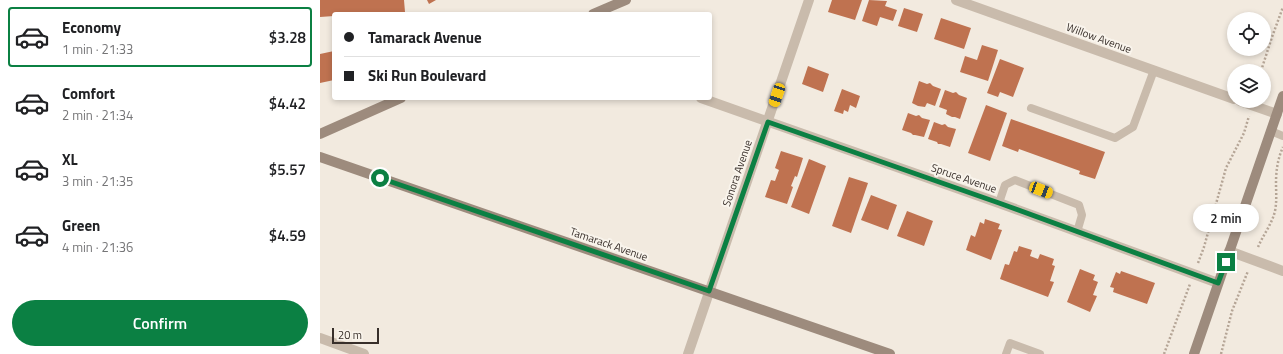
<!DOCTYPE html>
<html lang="en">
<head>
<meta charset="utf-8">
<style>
  body { margin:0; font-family:"Titillium Web",sans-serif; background:#f6f6f6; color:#202124; height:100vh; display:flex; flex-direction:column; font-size:15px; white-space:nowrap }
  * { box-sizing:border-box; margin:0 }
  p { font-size:13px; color:#757577 }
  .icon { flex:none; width:22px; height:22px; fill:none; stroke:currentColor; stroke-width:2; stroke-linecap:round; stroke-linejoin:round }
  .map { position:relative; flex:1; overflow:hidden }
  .panel { display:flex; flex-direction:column; background:#fff; width:320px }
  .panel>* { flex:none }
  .top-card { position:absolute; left:12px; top:12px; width:380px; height:88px; border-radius:4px; box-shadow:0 2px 6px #0003; display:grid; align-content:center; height:88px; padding:0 12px; background:#fff }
  .fabs { position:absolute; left:907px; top:12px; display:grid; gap:8px }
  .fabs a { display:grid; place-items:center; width:44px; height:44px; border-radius:50%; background:#fff; box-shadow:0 2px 6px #0003; font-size:20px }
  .scale { position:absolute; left:12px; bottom:10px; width:47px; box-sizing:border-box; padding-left:4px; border:2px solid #382f2a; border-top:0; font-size:11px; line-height:14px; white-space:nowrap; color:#382f2a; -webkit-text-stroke:3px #f9f4ec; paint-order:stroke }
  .end { position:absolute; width:18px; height:18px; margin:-9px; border:5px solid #0b8043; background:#fff; box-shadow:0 0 0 2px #fff }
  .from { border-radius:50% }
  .bubble { position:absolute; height:28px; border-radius:14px; background:#fff; box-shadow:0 2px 6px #0003; font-size:13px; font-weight:600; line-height:28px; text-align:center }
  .car { position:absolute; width:12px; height:24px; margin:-12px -6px; border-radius:5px; box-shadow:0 0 3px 1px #0007; background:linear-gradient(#f5c518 24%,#345 0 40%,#f5c518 0 76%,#345 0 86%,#f5c518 0) }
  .top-card b { display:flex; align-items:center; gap:14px; height:38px; font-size:15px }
  .top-card b+b { border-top:1px solid #e0e0e0 }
  .top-card i { width:10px; height:10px; background:#202124 }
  ul { padding:7px 0 0; list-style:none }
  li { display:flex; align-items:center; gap:12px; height:60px; margin:0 8px 6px; padding:0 4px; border:2px solid transparent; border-radius:4px }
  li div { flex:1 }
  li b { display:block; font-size:15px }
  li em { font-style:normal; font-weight:600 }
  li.selected { border-color:#0b8043 }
  li>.icon { width:36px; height:36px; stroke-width:1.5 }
  .button { display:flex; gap:8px; margin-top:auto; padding:8px 12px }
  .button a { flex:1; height:46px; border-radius:24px; background:#0b8043; color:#fff; font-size:16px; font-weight:600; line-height:46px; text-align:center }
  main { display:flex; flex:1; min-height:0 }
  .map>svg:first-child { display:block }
</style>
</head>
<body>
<main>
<section class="panel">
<ul>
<li class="selected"><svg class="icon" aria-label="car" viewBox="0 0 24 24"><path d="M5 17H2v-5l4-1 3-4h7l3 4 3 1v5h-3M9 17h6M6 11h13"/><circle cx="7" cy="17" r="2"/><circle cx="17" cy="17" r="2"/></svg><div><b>Economy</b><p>1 min · 21:33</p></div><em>$3.28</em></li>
<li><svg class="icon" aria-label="car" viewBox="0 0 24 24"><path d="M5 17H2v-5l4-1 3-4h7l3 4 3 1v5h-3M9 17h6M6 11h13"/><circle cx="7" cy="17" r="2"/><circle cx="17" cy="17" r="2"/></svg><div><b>Comfort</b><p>2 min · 21:34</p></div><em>$4.42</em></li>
<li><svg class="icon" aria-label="car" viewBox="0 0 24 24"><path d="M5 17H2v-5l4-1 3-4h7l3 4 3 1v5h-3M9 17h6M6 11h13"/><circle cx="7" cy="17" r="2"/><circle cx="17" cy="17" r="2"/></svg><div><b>XL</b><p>3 min · 21:35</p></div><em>$5.57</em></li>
<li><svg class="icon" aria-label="car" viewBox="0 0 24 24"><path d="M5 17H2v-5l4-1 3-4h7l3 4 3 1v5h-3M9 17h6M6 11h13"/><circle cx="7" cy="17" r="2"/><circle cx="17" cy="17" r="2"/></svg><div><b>Green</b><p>4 min · 21:36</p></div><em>$4.59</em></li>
</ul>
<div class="button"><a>Confirm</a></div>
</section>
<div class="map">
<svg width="963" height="354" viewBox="0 0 963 354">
  <rect width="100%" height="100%" fill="#f2eadf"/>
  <!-- building -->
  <g fill="#bf7250">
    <polygon points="0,0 84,0 85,12 52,14 14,14 14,16 0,17"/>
    <polygon points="107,0 116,0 109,4"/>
    <polygon points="512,0 542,0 535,20 508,12"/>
    <polygon points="549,0 567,1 565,6 577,10 573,21 560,17 557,26 542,21"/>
    <polygon points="584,8 603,14 597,32 578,26"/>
    <polygon points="621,18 651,28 644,49 614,39"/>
    <polygon points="662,45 678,50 668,81 640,72 645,56 657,60"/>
    <polygon points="14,51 14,80 0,83 0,54"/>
    <polygon points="680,59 704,68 693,97 680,92 678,97 667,93"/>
    <polygon points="488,66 509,74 503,92 482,84"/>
    <polygon points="599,81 607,84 610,83 613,86 621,89 615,106 607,103 605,107 598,106 592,103"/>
    <polygon points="522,89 540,96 536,108 530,105 528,112 524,110 523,114 514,111"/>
    <polygon points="625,90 633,93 636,92 639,95 647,98 640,119 635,117 632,117 626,114 627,110 619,107"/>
    <polygon points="666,105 687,113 670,161 648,153"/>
    <polygon points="588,113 596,116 599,115 602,118 610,120 604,137 595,135 593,135 591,133 582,130"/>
    <polygon points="691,119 785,152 775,179 759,174 760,171 699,149 698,152 682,146"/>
    <polygon points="614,122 622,125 625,124 628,127 636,129 630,147 621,144 618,144 617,142 608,139"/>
    <polygon points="461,151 483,158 477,177 475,176 471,186 473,187 467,204 445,197 451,180 455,181 459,170 455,168"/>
    <polygon points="489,159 506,166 489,214 471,207"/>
    <polygon points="529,177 548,183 531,233 512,226"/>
    <polygon points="551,195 577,205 568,230 541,220"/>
    <polygon points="587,211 613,221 604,246 577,236"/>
    <polygon points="665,219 680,224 678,229 682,230 671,260 646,250 651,235 655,237 660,222 664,224"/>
    <polygon points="699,246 712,250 710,256 718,259 720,254 734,259 732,265 735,266 730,281 734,282 728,297 680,279 685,264 689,265 694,251 697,252"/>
    <polygon points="760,269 775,275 773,280 778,282 773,295 777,296 770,312 747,302"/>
    <polygon points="801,271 835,283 827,304 793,292 794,288 790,287 796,272 800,274"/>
  </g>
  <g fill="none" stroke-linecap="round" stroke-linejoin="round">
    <!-- path -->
    <g stroke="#b5a596" stroke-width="2.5" stroke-dasharray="2 2" stroke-linecap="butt">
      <polyline points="941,71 952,37 963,7"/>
      <path d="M938,247C943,235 952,224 955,211C957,201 956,192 956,183C956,170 958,158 963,147"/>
      <polyline points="878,263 884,247 906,168 924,133 929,116"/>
      <polyline points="844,354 870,284"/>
      <polyline points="901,354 912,311 928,271"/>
    </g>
    <!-- lane -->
    <g stroke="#c9bbac" stroke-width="8">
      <polyline points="711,108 795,138 813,127 834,70"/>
      <polyline points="951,131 963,136"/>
      <polyline points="679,203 685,185 695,180 759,205 762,215 757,232"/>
      <polyline points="686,354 690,343 720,354"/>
    </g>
    <!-- street -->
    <g stroke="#c9bbac" stroke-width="10">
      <polyline points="636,0 914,99"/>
      <polyline points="381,98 679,203 898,283"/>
      <polyline points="920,101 957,114"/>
      <polyline points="909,251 963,271"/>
      <polyline points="0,338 44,354"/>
      <polyline points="368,354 489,0"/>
    </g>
    <!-- secondary -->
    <g stroke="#9d8b7d" stroke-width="10">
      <polyline points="273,14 306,0"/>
      <polyline points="0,134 81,98"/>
      <polyline points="0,157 570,354"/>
      <polyline points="874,354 963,96"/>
    </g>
  </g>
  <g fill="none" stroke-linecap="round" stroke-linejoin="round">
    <!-- route -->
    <polyline stroke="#0b8043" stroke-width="5" points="60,178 389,291 448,122 679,203 898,283 906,262"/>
  </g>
  <g text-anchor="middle" stroke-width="4" stroke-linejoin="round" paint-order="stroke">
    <!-- street labels -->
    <g font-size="11" fill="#382f2a" stroke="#f9f4ec">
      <text transform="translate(779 38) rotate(20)" y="4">Willow Avenue</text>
      <text transform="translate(417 173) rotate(-71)" y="4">Sonora Avenue</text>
      <text transform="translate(644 178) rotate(19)" y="4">Spruce Avenue</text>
      <text transform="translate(289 244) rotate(19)" y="4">Tamarack Avenue</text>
    </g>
  </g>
</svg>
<div class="fabs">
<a><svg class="icon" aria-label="locate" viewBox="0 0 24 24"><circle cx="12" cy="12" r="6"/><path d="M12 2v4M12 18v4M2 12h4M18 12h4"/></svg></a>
<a><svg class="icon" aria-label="layers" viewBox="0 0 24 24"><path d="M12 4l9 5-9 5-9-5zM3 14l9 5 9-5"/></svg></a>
</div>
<div class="scale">20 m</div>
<i class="end from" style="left:60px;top:178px"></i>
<i class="end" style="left:906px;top:262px"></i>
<div class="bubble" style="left:873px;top:204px;width:66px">2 min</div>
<i class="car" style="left:457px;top:95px;rotate:199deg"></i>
<i class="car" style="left:721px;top:190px;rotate:111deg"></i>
<div class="top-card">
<b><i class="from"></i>Tamarack Avenue</b>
<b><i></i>Ski Run Boulevard</b>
</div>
</div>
</main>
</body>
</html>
